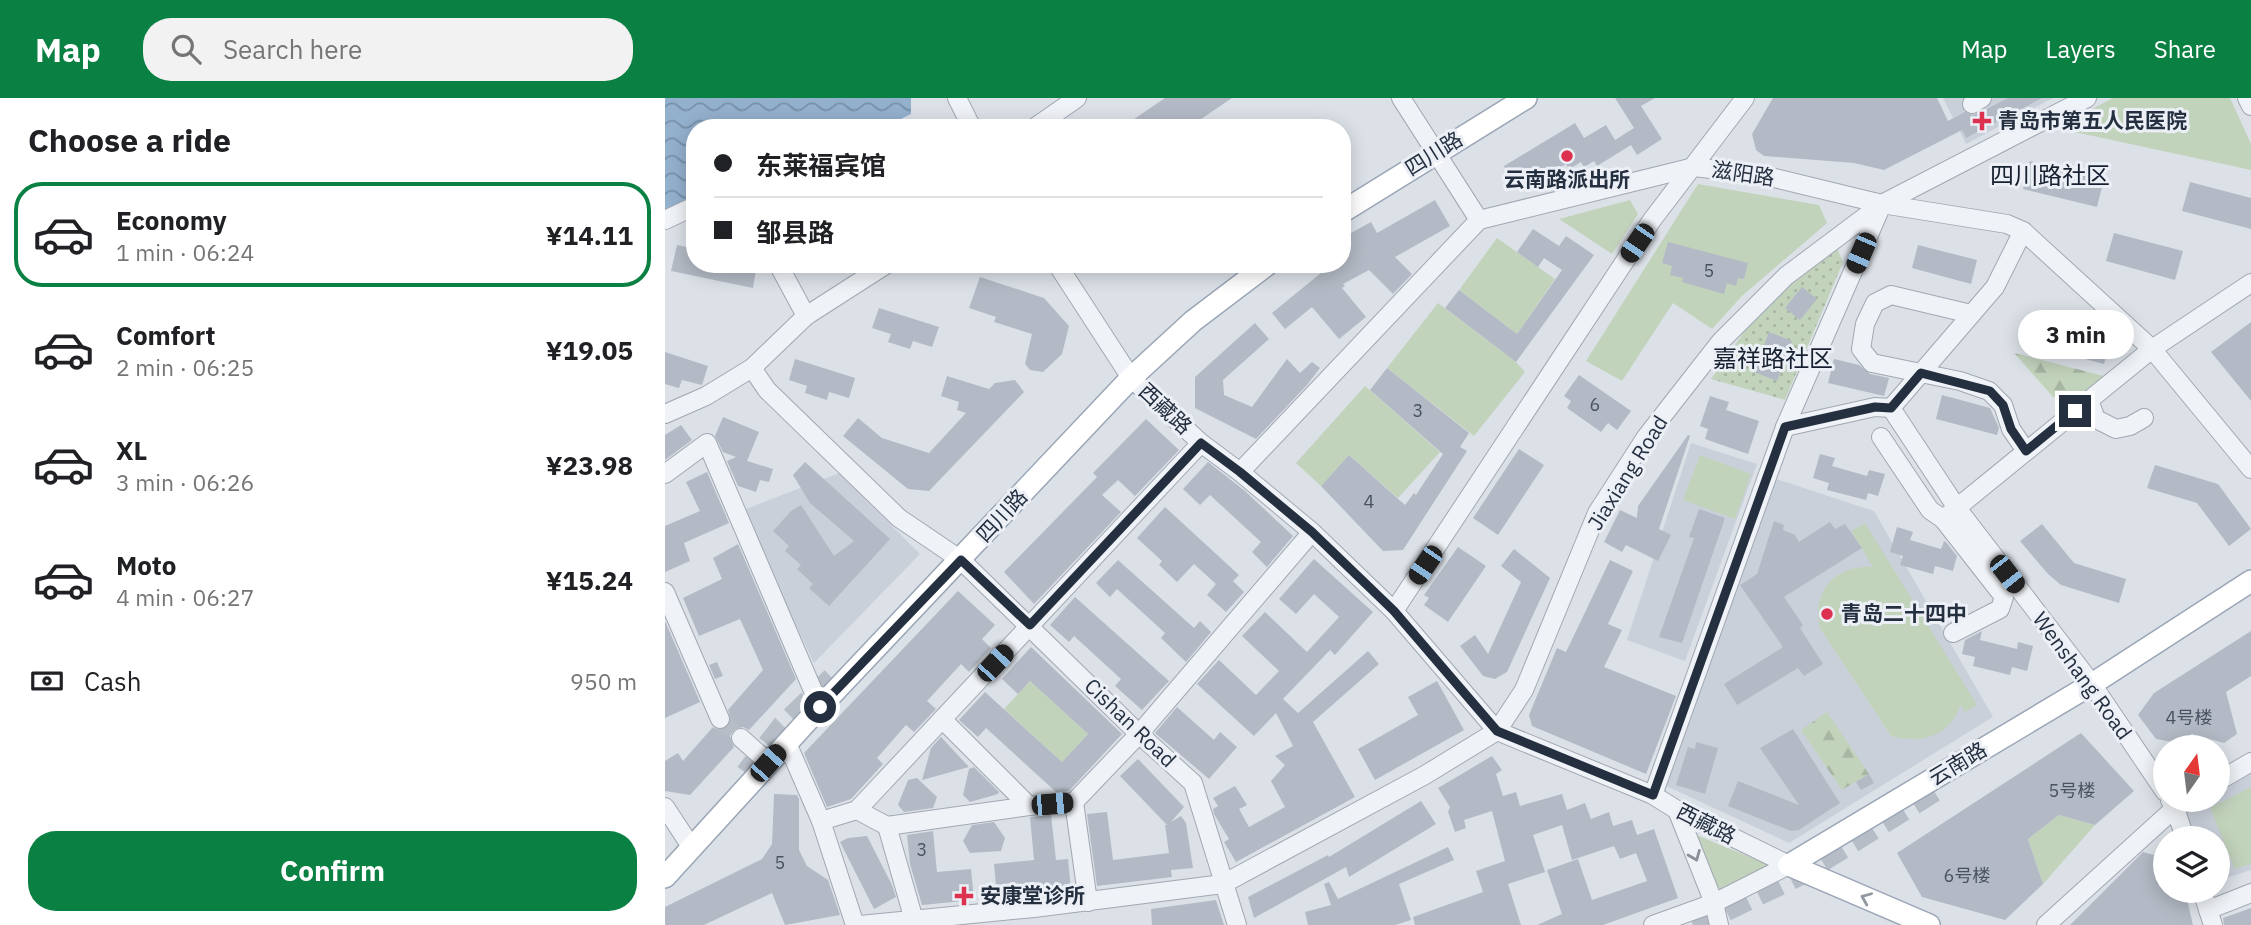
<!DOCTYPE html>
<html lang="en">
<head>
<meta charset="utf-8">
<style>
  body { margin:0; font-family:"IBM Plex Sans","Noto Sans SC",sans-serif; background:#f2f2f2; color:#202124; height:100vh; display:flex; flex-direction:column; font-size:26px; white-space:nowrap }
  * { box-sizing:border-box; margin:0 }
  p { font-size:23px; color:#757577 }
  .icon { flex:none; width:38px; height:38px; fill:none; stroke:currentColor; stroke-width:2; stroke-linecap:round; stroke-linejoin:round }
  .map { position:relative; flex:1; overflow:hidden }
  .panel { display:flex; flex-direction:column; background:#fff; width:665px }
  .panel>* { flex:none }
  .banner { position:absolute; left:21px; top:21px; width:665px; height:154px; border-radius:28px; box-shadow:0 4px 18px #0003; display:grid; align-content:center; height:154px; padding:0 28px; background:#fff }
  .needle { width:46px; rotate:14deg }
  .controls { position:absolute; left:1488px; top:637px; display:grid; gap:14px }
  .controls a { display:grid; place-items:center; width:77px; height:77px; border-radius:50%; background:#fff; box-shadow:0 4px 18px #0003; font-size:35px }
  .end { position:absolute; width:32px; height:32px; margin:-16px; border:9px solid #242f40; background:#fff; box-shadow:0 0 0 4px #fff }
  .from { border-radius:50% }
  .bubble { position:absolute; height:49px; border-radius:24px; background:#fff; box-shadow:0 4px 18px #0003; font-size:23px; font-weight:800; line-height:49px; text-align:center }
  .car { position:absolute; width:21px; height:42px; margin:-21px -10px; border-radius:9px; box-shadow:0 0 5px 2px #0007; background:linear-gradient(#222 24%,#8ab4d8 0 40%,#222 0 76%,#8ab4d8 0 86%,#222 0) }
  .banner b { display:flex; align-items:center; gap:24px; height:66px; font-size:26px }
  .banner b+b { border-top:2px solid #e0e0e0 }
  .banner i { width:18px; height:18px; background:#202124 }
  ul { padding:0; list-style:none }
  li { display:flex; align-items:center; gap:21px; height:105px; margin:0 14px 10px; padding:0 14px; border:4px solid transparent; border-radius:28px }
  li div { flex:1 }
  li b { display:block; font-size:26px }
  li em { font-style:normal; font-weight:800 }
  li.on { border-color:#0b8043 }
  li>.icon { width:63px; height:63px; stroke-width:1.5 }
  h2 { padding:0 28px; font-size:32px; line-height:84px }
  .pay { display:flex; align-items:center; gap:18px; height:77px; padding:0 28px; font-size:26px }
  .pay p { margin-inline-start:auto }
  .button { display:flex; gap:14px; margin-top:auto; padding:14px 28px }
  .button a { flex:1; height:80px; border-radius:28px; background:#0b8043; color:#fff; font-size:28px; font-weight:800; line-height:80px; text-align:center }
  header { display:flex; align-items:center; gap:42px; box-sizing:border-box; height:98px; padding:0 35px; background:#0b8043; color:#fff }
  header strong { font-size:33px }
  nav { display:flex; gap:38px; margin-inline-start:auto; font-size:24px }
  .search { width:490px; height:63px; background:#f2f2f2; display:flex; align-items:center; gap:18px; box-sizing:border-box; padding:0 24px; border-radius:28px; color:#757577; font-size:26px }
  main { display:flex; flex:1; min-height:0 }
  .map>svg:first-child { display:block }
</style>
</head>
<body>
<header>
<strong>Map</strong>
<div class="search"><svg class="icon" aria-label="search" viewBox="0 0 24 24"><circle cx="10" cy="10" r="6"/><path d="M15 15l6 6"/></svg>Search here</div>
<nav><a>Map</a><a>Layers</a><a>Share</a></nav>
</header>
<main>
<section class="panel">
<h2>Choose a ride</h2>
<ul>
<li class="on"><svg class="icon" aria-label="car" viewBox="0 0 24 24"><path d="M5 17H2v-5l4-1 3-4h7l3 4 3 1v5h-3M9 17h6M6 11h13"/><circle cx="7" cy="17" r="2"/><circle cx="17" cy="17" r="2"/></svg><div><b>Economy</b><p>1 min · 06:24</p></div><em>¥14.11</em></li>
<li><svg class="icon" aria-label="car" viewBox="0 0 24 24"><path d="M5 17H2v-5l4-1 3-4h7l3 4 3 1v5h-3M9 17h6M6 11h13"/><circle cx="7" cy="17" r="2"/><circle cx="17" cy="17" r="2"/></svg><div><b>Comfort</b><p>2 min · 06:25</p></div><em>¥19.05</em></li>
<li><svg class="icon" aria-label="car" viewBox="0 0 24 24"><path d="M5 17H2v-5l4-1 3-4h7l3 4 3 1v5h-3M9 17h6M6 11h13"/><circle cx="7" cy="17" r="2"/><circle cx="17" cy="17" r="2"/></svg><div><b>XL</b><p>3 min · 06:26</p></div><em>¥23.98</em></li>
<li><svg class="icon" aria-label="car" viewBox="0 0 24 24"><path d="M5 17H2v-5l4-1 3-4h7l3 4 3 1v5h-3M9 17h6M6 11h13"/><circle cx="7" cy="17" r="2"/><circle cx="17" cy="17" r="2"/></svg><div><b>Moto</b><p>4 min · 06:27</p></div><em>¥15.24</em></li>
</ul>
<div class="pay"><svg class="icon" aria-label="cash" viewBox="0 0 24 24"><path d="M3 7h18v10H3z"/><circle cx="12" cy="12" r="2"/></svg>Cash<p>950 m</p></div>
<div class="button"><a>Confirm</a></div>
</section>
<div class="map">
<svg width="1586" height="827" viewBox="0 0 1586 827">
  <defs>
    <pattern id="grass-dots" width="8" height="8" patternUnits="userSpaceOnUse" patternTransform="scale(1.75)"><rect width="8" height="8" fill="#c2d3bc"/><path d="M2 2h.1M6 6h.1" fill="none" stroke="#a7b5a3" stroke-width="1.8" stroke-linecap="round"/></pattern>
    <pattern id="forest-firs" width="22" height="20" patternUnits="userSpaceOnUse" patternTransform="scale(1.75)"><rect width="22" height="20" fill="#c2d3bc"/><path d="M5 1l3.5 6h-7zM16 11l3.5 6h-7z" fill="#a7b5a3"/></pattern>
    <pattern id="water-waves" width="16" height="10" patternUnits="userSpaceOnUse" patternTransform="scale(1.75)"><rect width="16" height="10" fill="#93b0cd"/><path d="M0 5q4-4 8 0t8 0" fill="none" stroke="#7890a8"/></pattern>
  </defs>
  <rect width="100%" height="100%" fill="#dce1e8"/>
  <!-- built -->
  <g fill="#cad0da">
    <polygon points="1278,0 1388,0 1301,46"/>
    <polygon points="1026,345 1092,366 1020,563 962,542"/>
    <polygon points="174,375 255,456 149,565 76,413"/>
    <polygon points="1105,379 1209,413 1328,619 1124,745 995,685"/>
    <polygon points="1586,661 1586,772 1552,783 1552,740 1523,740 1515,702 1552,702 1552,680"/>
  </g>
  <!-- grass -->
  <polygon fill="url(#grass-dots)" points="1172,150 1178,164 1120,302 1046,281 1079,234 1124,188"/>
  <!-- forest -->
  <g fill="url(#forest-firs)">
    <polygon points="1349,255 1439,278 1416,298 1406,295 1388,299"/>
    <polygon points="1162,614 1204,676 1177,692 1136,632"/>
  </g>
  <!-- park -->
  <g fill="#c2d3bc">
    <polygon points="1448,0 1565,0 1586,46 1586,72 1391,30"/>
    <polygon points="1033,86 1154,107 1162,125 1077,198 1047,231 1008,205 957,283 921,263"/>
    <polygon points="965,102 973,116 947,156 894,121"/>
    <polygon points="832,140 890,181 852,236 794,192"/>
    <polygon points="773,205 851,264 860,274 809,338 722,270"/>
    <polygon points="700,288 775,354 733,400 684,357 656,388 631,365"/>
    <polygon points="1035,357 1086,376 1070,421 1018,402"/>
    <path d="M1200,425L1312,607L1300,614L1295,607C1286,639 1255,646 1226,638L1155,530C1146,493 1171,466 1208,469L1186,433Z"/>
    <polygon points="365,583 423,636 397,664 339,611"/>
    <polygon points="1586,689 1586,766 1570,771 1545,710"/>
    <polygon points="1394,717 1430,727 1378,786 1363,741"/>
    <polygon points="1029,736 1109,769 1051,792"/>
  </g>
  <!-- water -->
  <polygon fill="url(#water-waves)" points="0,0 246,0 246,16 218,30 30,30 30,98 0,113"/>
  <!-- building -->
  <g fill="#b3bac5">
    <polygon points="500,0 567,0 523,30 456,30"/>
    <polygon points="950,0 990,0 976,8 997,41 972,57 966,47 932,68 929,63 919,69 916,64 904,71 901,66 886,75 883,71 868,80 864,73 847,83 839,68 910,25 919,40 941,27 950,42 969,30"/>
    <polygon points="1108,0 1272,0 1283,23 1300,14 1307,17 1312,16 1343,0 1377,0 1301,40 1297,32 1219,72 1189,65 1099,58 1091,52 1087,36"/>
    <polygon points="1365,63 1439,81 1432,109 1358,91"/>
    <polygon points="1525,84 1586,100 1586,131 1517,113"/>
    <polygon points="770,102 785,128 730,159 747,176 728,196 704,172 678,186 680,188 677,190 701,219 674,241 647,209 620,231 607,215 667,166 677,166 677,140 706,124 712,135"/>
    <polygon points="868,131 894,148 901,138 929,157 851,264 780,210 794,192 852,236 897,172 879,160 873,169 852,154"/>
    <polygon points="1449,135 1518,153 1510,182 1441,163"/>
    <polygon points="1003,144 1083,165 1079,181 1073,180 1071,188 1062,185 1059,196 1017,184 1018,180 1005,177 1007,168 997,165"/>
    <polygon points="12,147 30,151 30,166 92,166 88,190 6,173"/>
    <polygon points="1253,147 1312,162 1306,186 1247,170"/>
    <polygon points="315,179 379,200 404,228 397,256 378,274 365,272 360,266 367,236 329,224 331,219 304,210"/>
    <polygon points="1137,189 1152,201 1135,222 1120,210"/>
    <polygon points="214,210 274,229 267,249 248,243 245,251 223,244 226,236 207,230"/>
    <polygon points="1379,220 1447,239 1439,266 1372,248"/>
    <polygon points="1586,224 1586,303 1546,254"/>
    <polygon points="590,225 604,241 558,282 559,297 587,309 622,261 635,275 647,264 655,270 642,287 591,341 530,310 530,279"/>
    <polygon points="1104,234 1127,243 1112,283 1089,274"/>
    <polygon points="0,254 43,268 37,287 17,282 14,290 0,286"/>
    <polygon points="130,261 190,280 184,300 164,294 162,302 140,295 142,288 124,282"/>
    <polygon points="1169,261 1194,267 1205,276 1224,280 1219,298 1163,285"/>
    <polygon points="722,270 804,335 795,349 802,353 738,452 718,453 656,388 684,357 740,407 749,395 751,397 778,356 705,292"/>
    <polygon points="914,277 966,313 952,332 943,325 936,334 902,310 906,303 899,298"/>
    <polygon points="282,278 324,291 330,285 350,282 359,294 264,393 243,391 178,338 193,320 217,340 264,355 301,315 292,312 294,304 276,298"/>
    <polygon points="1277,297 1325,310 1334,330 1332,337 1271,321"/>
    <polygon points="1045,298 1064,304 1061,312 1094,323 1083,356 1040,341 1043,331 1035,328"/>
    <polygon points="58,319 94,334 82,363 108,371 104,384 95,382 91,394 73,388 62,363 71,359 58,354 50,338"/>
    <polygon points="481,321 514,352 470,398 453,382 437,397 456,414 369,506 339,474 432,379 428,375"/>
    <polygon points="16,327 27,342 0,362 0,337"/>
    <polygon points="1023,337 1025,338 994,431 1006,437 993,463 961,447 957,454 939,444 955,412 972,420 973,408"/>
    <polygon points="854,351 879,367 833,437 808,420"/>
    <polygon points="1155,356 1170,360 1167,368 1202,378 1204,372 1220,376 1213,398 1203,395 1201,402 1162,392 1164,385 1148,380"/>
    <polygon points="140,364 225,441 164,508 144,490 148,486 132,471 136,467 120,453 124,448 108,433 126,413 136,407 169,458 189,443 145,405 128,377"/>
    <polygon points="543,364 580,393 628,438 602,469 587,454 596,444 545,397 535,407 518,391"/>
    <polygon points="1490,367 1553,386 1586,431 1564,448 1532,405 1482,390"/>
    <polygon points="42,374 64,425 19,445 25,463 0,474 0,428 35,413 21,384"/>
    <polygon points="500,409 574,477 568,483 579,494 561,514 542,497 551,486 529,466 512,484 494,467 497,463 472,440"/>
    <polygon points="1034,411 1060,420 1017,545 994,539 1029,440 1024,439"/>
    <polygon points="1109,423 1119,427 1118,432 1130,437 1134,444 1165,424 1170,431 1180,426 1197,450 1119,499 1138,527 1135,530 1158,566 1139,578 1133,570 1072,607 1059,586 1118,549 1075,487 1092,476"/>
    <polygon points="1377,426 1409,465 1461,481 1454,505 1396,487 1383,476 1355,443"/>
    <polygon points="1232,429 1248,434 1245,442 1276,451 1279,443 1281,444 1292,458 1288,473 1270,468 1268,476 1235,467 1238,458 1225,454"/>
    <polygon points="73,446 131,581 84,632 78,629 68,632 65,638 69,649 25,697 0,693 0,663 13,655 18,663 48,629 54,632 64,628 66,622 63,612 98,572 75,521 34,538 18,500 57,481 48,460"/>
    <polygon points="793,449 821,468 783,524 759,507 764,500 759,497"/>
    <polygon points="849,451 885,480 842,574 830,581 818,578 795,548 810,537 823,556 856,484 836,468"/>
    <polygon points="649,461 708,514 670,557 665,552 618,601 633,615 703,553 714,566 648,624 690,699 571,764 559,744 564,741 549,716 548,711 553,708 548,700 570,688 582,707 574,711 584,729 620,709 606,683 620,667 610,658 628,648 611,615 589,638 532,586 554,562 591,597 614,573 577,538 600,514 642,554 674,519 649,496 631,516 614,501"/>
    <polygon points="453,462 529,530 535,523 546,534 521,564 496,540 500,535 452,491 445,499 431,485"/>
    <polygon points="945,462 968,473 943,526 957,532 939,569 1011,598 981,676 867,628 864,617 892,550 901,554"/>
    <polygon points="293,493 330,527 317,541 326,550 304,574 296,566 273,591 262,603 271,611 249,634 241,627 212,660 218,666 186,701 162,709 139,655"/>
    <polygon points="410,499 504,583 477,612 450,588 456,581 409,538 404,544 385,527"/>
    <polygon points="0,523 35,604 0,620"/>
    <polygon points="1317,533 1315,542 1352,551 1353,544 1368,548 1362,573 1347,569 1345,577 1308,568 1310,559 1297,556 1300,542"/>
    <polygon points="1586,533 1586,578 1561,594 1572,636 1559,645 1527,636 1512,645 1491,641 1473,617 1489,595"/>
    <polygon points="366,549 457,636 404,693 391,694 321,630 313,639 294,622 320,594 397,664 423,636 365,583 353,596 337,581"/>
    <polygon points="52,564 58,578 50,581 44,567"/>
    <polygon points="772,583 799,632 710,682 693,651 753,617 743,599"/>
    <polygon points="512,609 549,642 555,634 572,649 544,681 490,635"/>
    <polygon points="1128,631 1175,705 1134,732 1126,733 1063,708 1073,683 1134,707 1095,650"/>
    <polygon points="1416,635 1469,693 1430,727 1394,717 1363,741 1378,786 1340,822 1257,799 1232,755"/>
    <polygon points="276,639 304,669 257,682 266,650"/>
    <polygon points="1031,644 1053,650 1040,696 1011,687 1023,649 1030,651"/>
    <polygon points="827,658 837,672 831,676 838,698 851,694 855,708 897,696 902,712 920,705 926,721 944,714 948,728 967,722 972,737 989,731 1013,800 938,827 872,827 897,816 882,772 913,761 927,802 982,783 971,755 955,761 949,748 907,762 897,727 868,737 880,774 843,786 856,827 750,827 748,819 818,794 811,773 840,763 827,713 799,722 801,730 790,734 783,714 785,709 773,690"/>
    <polygon points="473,661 519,709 506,724 516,718 521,725 528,770 506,772 507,779 432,788 422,716 442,714 448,762 504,755 500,727 502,727 455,678"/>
    <polygon points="309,669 334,694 333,696 305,704 298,697 304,671"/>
    <polygon points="1204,676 1209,685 1196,692 1191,684"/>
    <polygon points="252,680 272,699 268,710 239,714 233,707 243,682"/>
    <polygon points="109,696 132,697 134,701 134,752 142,768 163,782 175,817 120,827 107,795 39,827 0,827 0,809 97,761 107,746"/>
    <polygon points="756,703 771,726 684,779 681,769 589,820 583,799 663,757 664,759"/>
    <polygon points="386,717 391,762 403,761 406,791 332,798 329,766 369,762 365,719"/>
    <polygon points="329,724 340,740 336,753 305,755 298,743 307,727"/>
    <polygon points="268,733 272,774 306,771 309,802 257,807 245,766 242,737"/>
    <polygon points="202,738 227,787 231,799 209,811 175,744 183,740"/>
    <polygon points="783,749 789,762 734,786 746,822 730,827 643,827 640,814 666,807 659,786 664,784 673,801"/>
    <polygon points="1478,754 1500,760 1500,793 1520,793 1528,827 1405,827"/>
    <polygon points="551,802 559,827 487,827 486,811"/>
    <polygon points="1586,810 1586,827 1559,827 1558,820"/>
  </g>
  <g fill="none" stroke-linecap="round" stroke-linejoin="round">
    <!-- minor-tunnel -->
    <polyline stroke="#b7bdc6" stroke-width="18" stroke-dasharray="18 9" stroke-linecap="butt" points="55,621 76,640"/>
    <!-- highway-tunnel -->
    <g stroke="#b7bdc6" stroke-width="24" stroke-dasharray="24 12" stroke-linecap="butt">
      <polyline points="82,676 118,629 168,581"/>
      <polyline points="1028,827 1134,776 1274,689"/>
    </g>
    <!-- minor casing -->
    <g stroke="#a1a8b2" stroke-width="20">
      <g id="minor">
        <polyline points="292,0 307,30"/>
        <polyline points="736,0 814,122"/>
        <polyline points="1582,0 1586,8"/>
        <polyline points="1307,6 1317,0"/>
        <polyline points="369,30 412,0"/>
        <polyline points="0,122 30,108"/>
        <polyline points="113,166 141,218"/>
        <polyline points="392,166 466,280 536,345 575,374 647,434 729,513 832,633 988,697 1012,712 1124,767"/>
        <polyline points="1306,216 1226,197 1210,205 1200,226 1196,251 1207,265 1295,283 1324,293 1338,307 1346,331 1361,353"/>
        <polyline points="87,270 102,292 234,420 296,462 474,636 528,685 572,827"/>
        <polyline points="1424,302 1431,321 1451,331 1465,328 1479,320"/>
        <polyline points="1226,310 1330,189 1358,133"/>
        <polyline points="0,316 41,298 87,270 141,218 222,166"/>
        <polyline points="1120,329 1210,309 1226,310 1292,410 1427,586 1500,694"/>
        <polyline points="1216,339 1265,412 1278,421 1487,251 1586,185"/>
        <polyline points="575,374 814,122 1029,69 1097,77 1217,106 1342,126 1358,133 1487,251 1586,371"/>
        <polyline points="0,376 42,345 155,609"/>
        <polyline points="1278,421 1339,499 1335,511 1288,535"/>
        <polyline points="0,494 55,621"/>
        <polyline points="729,513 987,122 1080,0"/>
        <polyline points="277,621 364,708"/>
        <polyline points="76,640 104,665"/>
        <polyline points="122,645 156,723 190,827"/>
        <polyline points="1552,684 1586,664"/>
        <polyline points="988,697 1120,329 1216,109"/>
        <polyline points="1505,702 1510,710 1520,740"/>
        <polyline points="409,704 423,804"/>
        <polyline points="0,709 27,750"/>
        <polyline points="192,712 222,728 364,708 409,704 474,636 647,434"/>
        <polyline points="1012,712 1049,805 1054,827"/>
        <polyline points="156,723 192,712 536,345"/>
        <polyline points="222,728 249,822"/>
        <polyline points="1537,793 1548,827"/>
        <polyline points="1543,812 1586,795"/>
        <polyline points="195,827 369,810 558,786 760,677 832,633 859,592 932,415 981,339 1056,243 1121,178 1217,106 1422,0"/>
        <polyline points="988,827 1049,805 1124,767"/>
        <polyline points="1381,827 1510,710 1524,702"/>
      </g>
    </g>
    <!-- major casing -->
    <g stroke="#9aa5b5" stroke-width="24">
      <g id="major">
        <polyline points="677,114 861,0"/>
        <polyline points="1124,767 1427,586 1586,483"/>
        <polyline points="1124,767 1264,827"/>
        <polyline points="0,779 155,609 466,280 528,223 603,166"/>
      </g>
    </g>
    <!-- minor -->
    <use href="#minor" stroke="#eff2f6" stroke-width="18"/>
    <!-- major -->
    <use href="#major" stroke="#fff" stroke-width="21"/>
  </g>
  <!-- one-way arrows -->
  <defs><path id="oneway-chevron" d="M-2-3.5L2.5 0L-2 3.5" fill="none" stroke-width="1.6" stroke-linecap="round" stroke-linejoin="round" transform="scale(1.75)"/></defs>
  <use stroke="#8a909b" href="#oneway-chevron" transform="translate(1030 758) rotate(68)"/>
  <use stroke="#9297a0" href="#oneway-chevron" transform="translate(1201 800) rotate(-157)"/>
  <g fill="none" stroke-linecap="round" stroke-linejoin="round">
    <!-- route -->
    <polyline stroke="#242f40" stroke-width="9" points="155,609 296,462 365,527 536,345 575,374 647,434 729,513 832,633 988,697 1120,329 1210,309 1226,310 1256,275 1325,293 1338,307 1346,331 1361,353 1410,313"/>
  </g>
  <!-- markers -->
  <g fill="#dc324f" stroke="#ecf0f6" stroke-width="2.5">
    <path d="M1313.5 12.5h7v7h7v7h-7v7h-7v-7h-7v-7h7z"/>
    <circle cx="902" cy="58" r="7"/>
    <circle cx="1162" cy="516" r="7"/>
    <path d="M295.5 787.5h7v7h7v7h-7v7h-7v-7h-7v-7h7z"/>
  </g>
  <g text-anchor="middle" stroke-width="6" stroke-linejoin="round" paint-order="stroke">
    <!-- number labels -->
    <g font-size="18" fill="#485261">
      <text x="1044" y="179">5</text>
      <text x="930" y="313">6</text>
      <text x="753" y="319">3</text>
      <text x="704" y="410">4</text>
      <text x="1524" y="626">4号楼</text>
      <text x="1407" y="699">5号楼</text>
      <text x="257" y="758">3</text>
      <text x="115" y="771">5</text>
      <text x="1302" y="784">6号楼</text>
    </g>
    <!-- poi labels -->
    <g font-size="21" font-weight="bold" fill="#242f40" stroke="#ecf0f6" text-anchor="start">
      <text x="1333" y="30">青岛市第五人民医院</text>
      <text x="902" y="89" text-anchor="middle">云南路派出所</text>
      <text x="1176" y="523">青岛二十四中</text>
      <text x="315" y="805">安康堂诊所</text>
    </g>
    <!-- street labels -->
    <g font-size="21" fill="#242f40" stroke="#ecf0f6">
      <text transform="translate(769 56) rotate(-32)" y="7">四川路</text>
      <text transform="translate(1078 76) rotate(8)" y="7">滋阳路</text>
      <text transform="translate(500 311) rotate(43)" y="7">西藏路</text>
      <text transform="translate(963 375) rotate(-58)" y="7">Jiaxiang Road</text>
      <text transform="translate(337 418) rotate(-47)" y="7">四川路</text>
      <text transform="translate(1417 578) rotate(54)" y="7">Wenshang Road</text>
      <text transform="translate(465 625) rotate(44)" y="7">Cishan Road</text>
      <text transform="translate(1293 666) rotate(-31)" y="7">云南路</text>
      <text transform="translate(1041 726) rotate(27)" y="7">西藏路</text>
    </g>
    <!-- quarter labels -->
    <g font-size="24" fill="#172030" stroke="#ecf0f6">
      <text x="1385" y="86">四川路社区</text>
      <text x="1108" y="269">嘉祥路社区</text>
    </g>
  </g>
</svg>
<div class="controls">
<a><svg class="needle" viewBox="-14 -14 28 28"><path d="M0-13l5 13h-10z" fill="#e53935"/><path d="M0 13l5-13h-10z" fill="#757577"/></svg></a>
<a><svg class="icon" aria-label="layers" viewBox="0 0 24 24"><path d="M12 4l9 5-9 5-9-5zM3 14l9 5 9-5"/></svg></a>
</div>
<i class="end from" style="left:155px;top:609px"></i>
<i class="end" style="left:1410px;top:313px"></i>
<div class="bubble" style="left:1353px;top:212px;width:116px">3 min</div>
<i class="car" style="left:972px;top:145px;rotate:214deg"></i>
<i class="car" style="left:1196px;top:155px;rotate:203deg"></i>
<i class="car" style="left:760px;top:467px;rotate:214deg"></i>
<i class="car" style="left:1342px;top:476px;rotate:142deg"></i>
<i class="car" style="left:330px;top:565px;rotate:43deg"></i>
<i class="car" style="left:103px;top:665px;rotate:42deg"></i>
<i class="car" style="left:387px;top:706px;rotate:85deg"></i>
<div class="banner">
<b><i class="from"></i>东莱福宾馆</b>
<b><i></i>邹县路</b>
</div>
</div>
</main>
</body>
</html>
